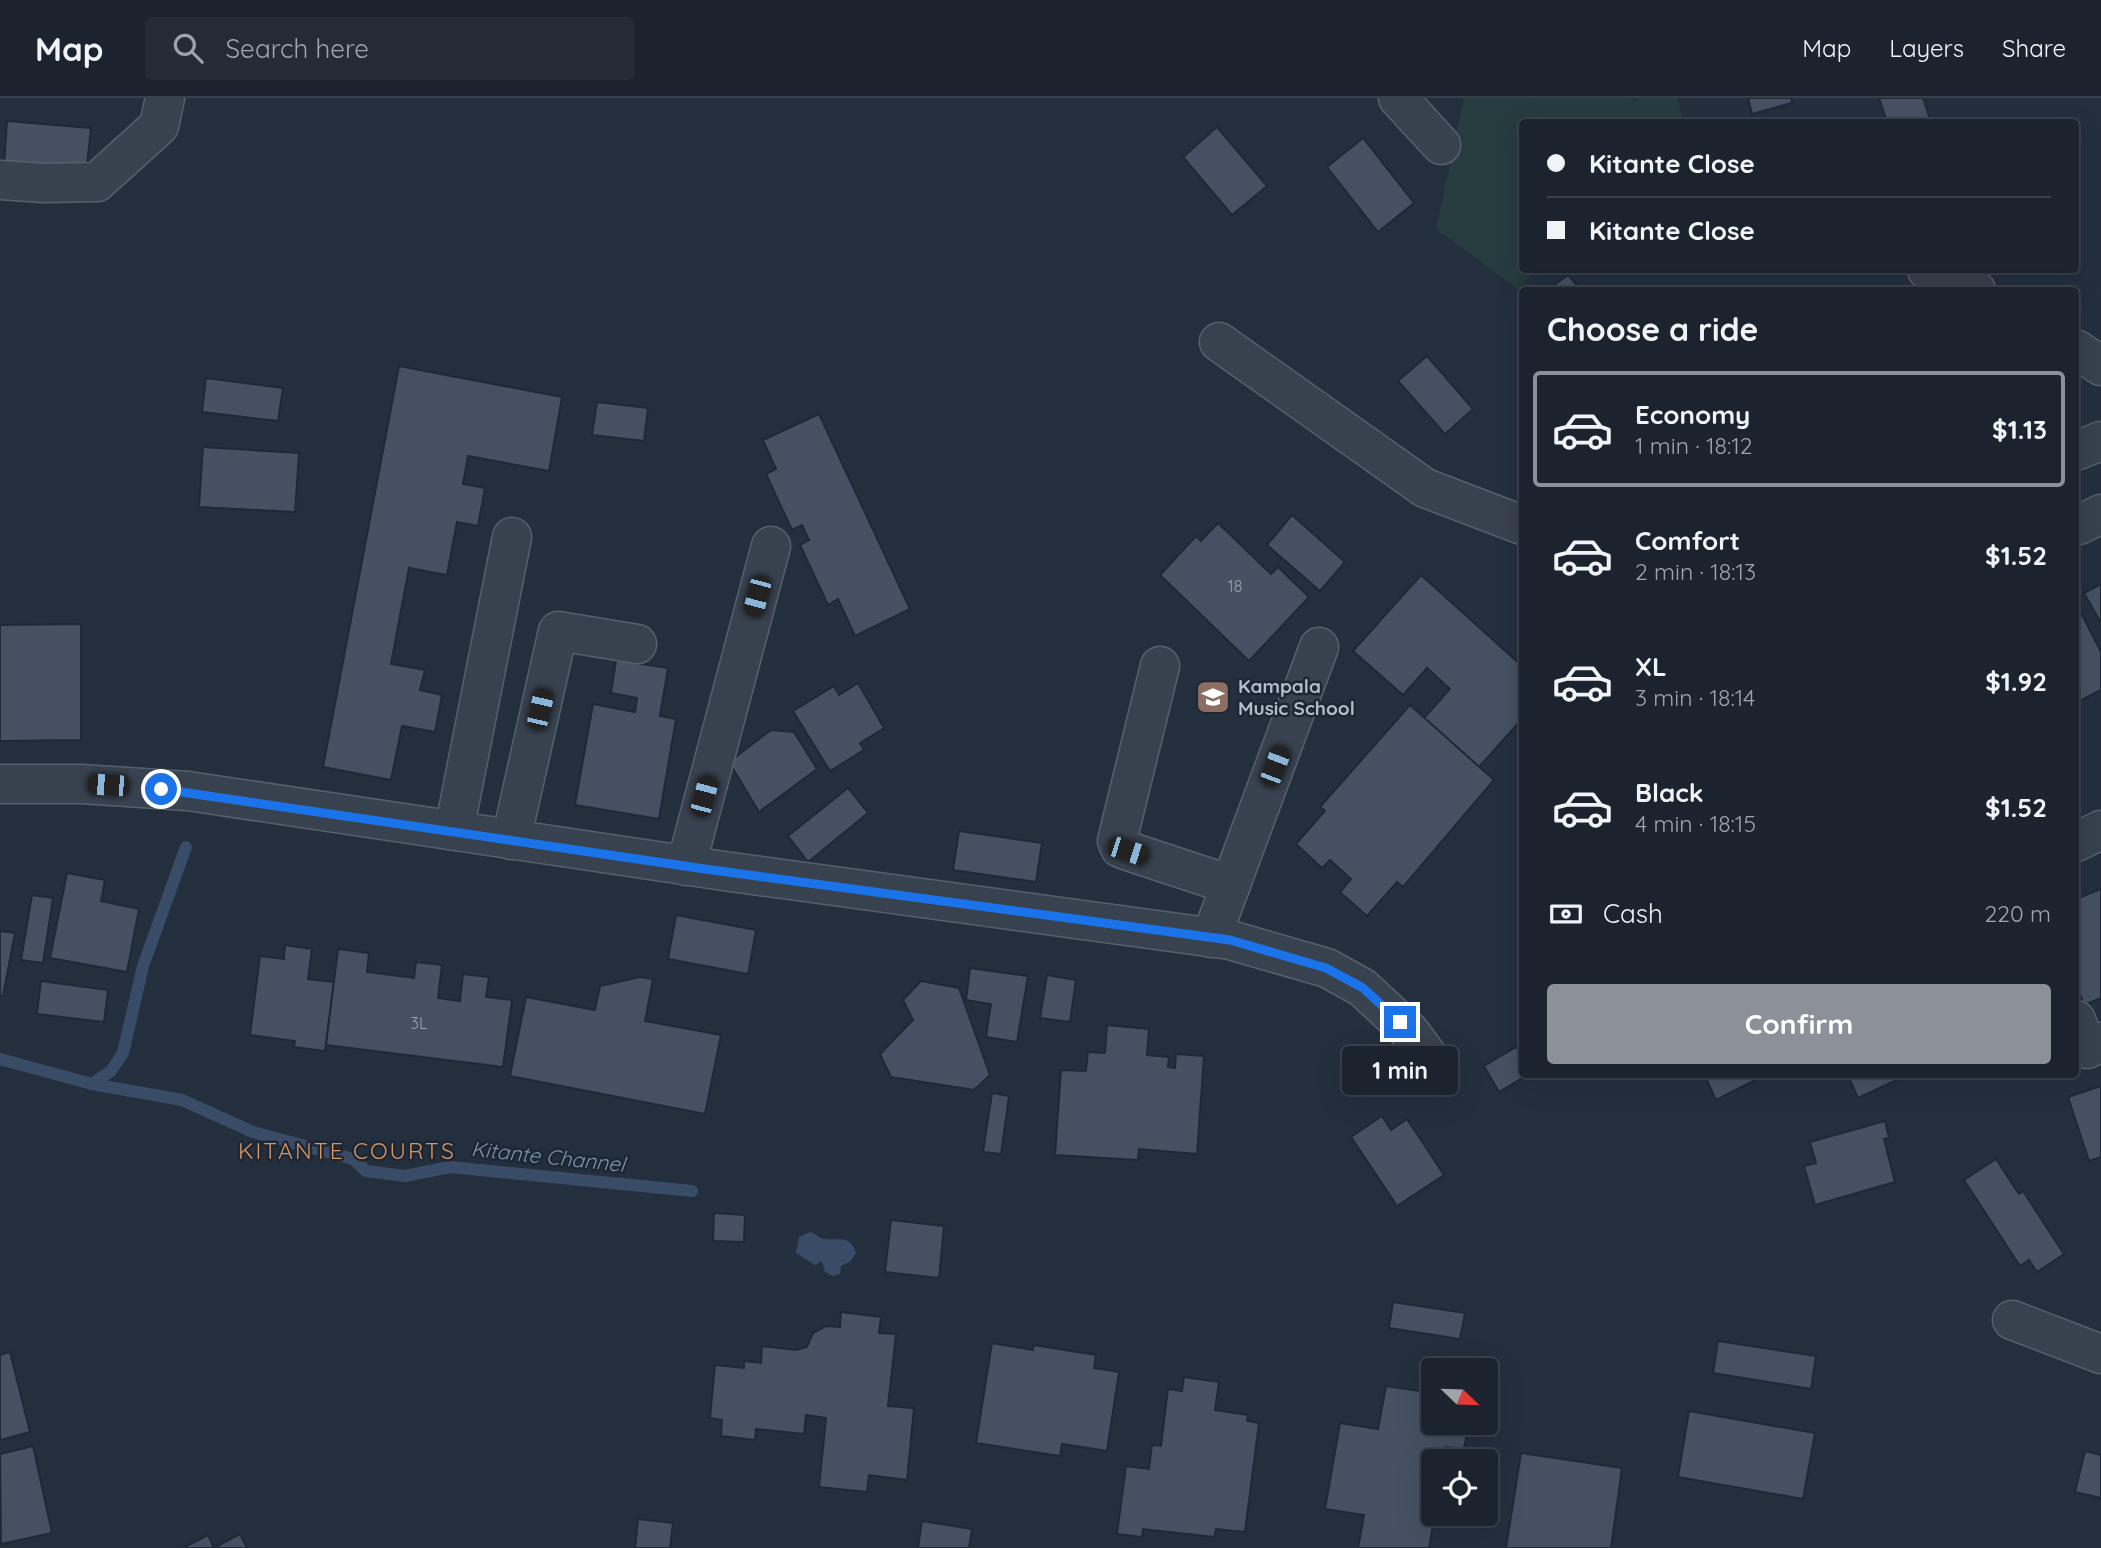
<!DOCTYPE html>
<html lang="en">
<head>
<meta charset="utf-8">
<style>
  body { margin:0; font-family:Quicksand,sans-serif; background:#242b36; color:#f1f3f6; height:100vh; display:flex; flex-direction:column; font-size:26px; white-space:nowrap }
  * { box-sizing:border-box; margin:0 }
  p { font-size:23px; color:#a0a4aa }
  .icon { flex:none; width:38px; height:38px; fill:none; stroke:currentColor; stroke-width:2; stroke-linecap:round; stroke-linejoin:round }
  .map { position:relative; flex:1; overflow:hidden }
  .sheet { position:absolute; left:1519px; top:189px; width:560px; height:791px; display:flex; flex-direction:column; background:#1b232e; border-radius:7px; box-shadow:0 7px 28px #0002,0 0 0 2px #39404a }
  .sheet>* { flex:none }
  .banner { position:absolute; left:1519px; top:21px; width:560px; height:154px; border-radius:7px; box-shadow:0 7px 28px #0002,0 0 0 2px #39404a; display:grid; align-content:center; height:154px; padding:0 28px; background:#1b232e }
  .needle { width:46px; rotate:113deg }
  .buttons { position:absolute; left:1421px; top:1260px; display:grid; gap:14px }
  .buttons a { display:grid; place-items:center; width:77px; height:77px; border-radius:7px; background:#1b232e; box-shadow:0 7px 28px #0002,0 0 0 2px #39404a; font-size:35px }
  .end { position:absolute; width:32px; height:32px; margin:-16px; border:9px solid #1a73e8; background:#fff; box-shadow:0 0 0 4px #fff }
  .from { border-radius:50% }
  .bubble { position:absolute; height:49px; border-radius:7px; background:#1b232e; box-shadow:0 7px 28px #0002,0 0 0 2px #39404a; font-size:23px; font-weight:700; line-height:49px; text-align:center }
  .car { position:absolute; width:21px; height:42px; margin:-21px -10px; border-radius:9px; box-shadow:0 0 5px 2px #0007; background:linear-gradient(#222 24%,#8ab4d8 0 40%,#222 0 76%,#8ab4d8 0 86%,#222 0) }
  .banner b { display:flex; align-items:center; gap:24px; height:66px; font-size:26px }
  .banner b+b { border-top:2px solid #39404a }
  .banner i { width:18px; height:18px; background:#f1f3f6 }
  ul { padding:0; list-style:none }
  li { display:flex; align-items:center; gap:21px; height:116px; margin:0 14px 10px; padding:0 14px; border:4px solid transparent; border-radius:7px }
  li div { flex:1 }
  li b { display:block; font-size:26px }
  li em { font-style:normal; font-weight:700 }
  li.active { border-color:#8c9099 }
  li>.icon { width:63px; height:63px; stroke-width:1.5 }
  h2 { padding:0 28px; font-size:32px; line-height:84px }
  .pay { display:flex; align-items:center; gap:18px; height:77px; padding:0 28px; font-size:26px }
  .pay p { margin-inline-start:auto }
  .primary-button { display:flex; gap:14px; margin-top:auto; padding:14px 28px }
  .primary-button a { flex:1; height:80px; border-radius:7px; background:#8c9099; color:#fff; font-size:28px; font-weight:700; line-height:80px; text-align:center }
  header { display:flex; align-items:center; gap:42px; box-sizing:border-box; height:98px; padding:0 35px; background:#1b232e; border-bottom:2px solid #39404a }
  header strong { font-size:33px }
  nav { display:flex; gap:38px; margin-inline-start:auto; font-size:24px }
  .search { width:490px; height:63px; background:#242b36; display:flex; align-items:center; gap:18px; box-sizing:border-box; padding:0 24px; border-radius:7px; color:#a0a4aa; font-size:26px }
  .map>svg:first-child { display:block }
</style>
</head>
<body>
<header>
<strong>Map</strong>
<div class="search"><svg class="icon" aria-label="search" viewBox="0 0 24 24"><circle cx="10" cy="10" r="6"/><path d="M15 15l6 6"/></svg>Search here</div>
<nav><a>Map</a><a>Layers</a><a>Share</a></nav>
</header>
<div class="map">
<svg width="2101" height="1450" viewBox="0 0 2101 1450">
  <rect width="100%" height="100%" fill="#242f3e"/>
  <!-- green -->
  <polygon fill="#263c3f" points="1464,0 1631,0 1634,4 1639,0 1677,0 1684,24 1522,24 1522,172 1535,172 1518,191 1436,131"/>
  <!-- water -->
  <path fill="#394c67" d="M810,1134C817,1136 818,1140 824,1141C841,1143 849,1136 856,1155L851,1163L841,1168L840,1176L833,1178L825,1174L822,1163L815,1167L796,1155L799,1139Z"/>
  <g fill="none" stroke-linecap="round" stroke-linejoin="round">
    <!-- stream -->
    <g stroke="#394c67" stroke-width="12">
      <polyline points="0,961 92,986 182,1002 253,1034 353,1061 366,1073 405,1078 450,1069 692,1093"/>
      <polyline points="92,986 111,973 123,955 143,868 186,749"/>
    </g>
  </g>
  <!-- building -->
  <g fill="#455162" stroke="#1f2835" stroke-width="2">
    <polygon points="1748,0 1791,0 1792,5 1752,16"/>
    <polygon points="1879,0 1923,0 1931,24 1887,24"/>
    <polygon points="7,23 91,30 86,76 4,69"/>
    <polygon points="1217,29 1267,88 1232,117 1183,59"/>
    <polygon points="1363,40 1414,105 1378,134 1327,69"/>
    <polygon points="1568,177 1581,192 1547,192"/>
    <polygon points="1427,258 1473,311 1445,336 1398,283"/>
    <polygon points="399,268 562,299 549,373 468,358 463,386 485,390 478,428 457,424 447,477 409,470 391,566 425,572 420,592 442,597 435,634 402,628 391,682 323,669"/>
    <polygon points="206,280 283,290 278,323 202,314"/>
    <polygon points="597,304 648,310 644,343 592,337"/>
    <polygon points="819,316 910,511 855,538 838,501 828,507 800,447 809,442 802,427 792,432 766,376 776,371 763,342"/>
    <polygon points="203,349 299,355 295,414 199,409"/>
    <polygon points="1292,417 1345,464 1320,493 1267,447"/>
    <polygon points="1218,425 1271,476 1278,469 1309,499 1249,563 1160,477 1196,438 1201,443"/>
    <polygon points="1421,477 1522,568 1522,621 1479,669 1424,620 1450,591 1427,570 1403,597 1353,553"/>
    <polygon points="2101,486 2101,525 2084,495"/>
    <polygon points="2076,505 2101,554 2101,592 2076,605"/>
    <polygon points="81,526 81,642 0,643 0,527"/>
    <polygon points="616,562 668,570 660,618 676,621 659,721 575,707 593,606 635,614 637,600 611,595"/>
    <polygon points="858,585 884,630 860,645 864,652 830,673 793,613 834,588 839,597"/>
    <polygon points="1410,607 1494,682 1403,789 1397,784 1367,818 1340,794 1351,781 1330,762 1322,770 1296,746 1325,713 1320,709"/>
    <polygon points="771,632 794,634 817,671 759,714 729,664"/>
    <polygon points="848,690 868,715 808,764 788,738"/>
    <polygon points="959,733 1042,745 1036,784 953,772"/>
    <polygon points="67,775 105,782 101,803 139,811 127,874 50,860"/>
    <polygon points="2101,791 2101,900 2084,907 2076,884 2076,801"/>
    <polygon points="32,797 53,800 43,865 21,862"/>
    <polygon points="676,817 756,832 748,876 668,861"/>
    <polygon points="0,833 15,835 3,898 0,898"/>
    <polygon points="285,847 312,851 308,881 334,884 325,953 294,949 295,943 250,937 260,858 284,861"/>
    <polygon points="338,851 369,855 367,874 414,880 416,864 442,867 438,900 460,903 463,876 489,879 486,899 512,902 503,969 326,947"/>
    <polygon points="970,870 1028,878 1017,944 986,939 991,906 966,902"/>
    <polygon points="1047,877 1076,882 1070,924 1040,920"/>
    <polygon points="640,879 653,881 645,923 721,937 705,1016 510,978 526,899 595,912 600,888"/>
    <polygon points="41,883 108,892 104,924 37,916"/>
    <polygon points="921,883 959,890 990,977 974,992 891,979 880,956 913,922 903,902"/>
    <polygon points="1107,927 1149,931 1147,957 1169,959 1168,969 1175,970 1176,956 1204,958 1197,1056 1139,1051 1138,1062 1055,1057 1061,972 1086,973 1088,954 1105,955"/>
    <polygon points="1516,949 1522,960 1522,976 1529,976 1499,994 1484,968"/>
    <polygon points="1704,976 1767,976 1716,1002"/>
    <polygon points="1847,976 1897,976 1899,981 1858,1000"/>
    <polygon points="2101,988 2101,1059 2089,1063 2068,999"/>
    <polygon points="992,995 1009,998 1001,1056 983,1054"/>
    <polygon points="1382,1018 1391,1032 1407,1021 1444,1077 1397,1108 1351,1039"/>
    <polygon points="1885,1023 1889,1040 1884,1041 1895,1084 1815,1107 1804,1068 1816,1065 1810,1044"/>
    <polygon points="1996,1061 2019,1096 2023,1093 2064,1156 2037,1174 2029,1162 2020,1168 1964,1082"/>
    <polygon points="714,1115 745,1117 744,1144 713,1143"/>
    <polygon points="891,1122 944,1128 939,1180 885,1174"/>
    <polygon points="1393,1204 1465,1215 1460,1241 1389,1230"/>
    <polygon points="841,1214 881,1219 879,1235 896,1236 888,1308 914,1310 907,1382 869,1377 867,1394 819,1389 826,1320 806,1317 804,1336 756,1331 755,1342 721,1338 722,1322 710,1320 715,1267 744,1270 744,1263 761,1265 762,1248 796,1252 807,1249 813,1235 826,1228 840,1229"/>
    <polygon points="1718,1243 1816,1258 1811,1291 1713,1275"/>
    <polygon points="992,1245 1033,1252 1034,1247 1096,1257 1094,1270 1119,1274 1107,1353 1062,1346 1060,1358 976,1345"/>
    <polygon points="10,1254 30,1334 0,1342 0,1257"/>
    <polygon points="1184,1279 1219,1284 1215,1312 1248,1317 1247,1323 1259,1325 1245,1434 1216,1431 1214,1439 1143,1431 1142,1439 1117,1436 1126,1368 1149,1371 1152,1347 1161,1348 1168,1291 1182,1293"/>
    <polygon points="1386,1288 1433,1295 1433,1325 1469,1325 1464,1351 1446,1349 1444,1363 1433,1363 1435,1416 1429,1450 1358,1450 1364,1417 1325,1411 1340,1325 1378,1331"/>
    <polygon points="1689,1313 1815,1335 1803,1401 1678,1379"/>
    <polygon points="33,1348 52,1435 1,1446 0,1356"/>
    <polygon points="2085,1353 2101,1357 2101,1400 2075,1394"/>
    <polygon points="1521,1355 1622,1370 1611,1450 1506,1450"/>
    <polygon points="638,1421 673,1425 670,1450 635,1450"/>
    <polygon points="922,1423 972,1431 969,1450 918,1450"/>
    <polygon points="240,1436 247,1450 183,1450 208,1437 214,1450"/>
  </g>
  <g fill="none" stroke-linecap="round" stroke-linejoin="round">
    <!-- minor casing -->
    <g stroke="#565f6c" stroke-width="41">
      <g id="minor">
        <polyline points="1398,0 1441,47"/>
        <polyline points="0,82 44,85 97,84 159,28 165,0"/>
        <polyline points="1927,172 1976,192"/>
        <polyline points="1219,244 1425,390 1522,427"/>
        <polyline points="2076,251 2101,268"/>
        <polyline points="2076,353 2101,343"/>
        <polyline points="2079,427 2101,416"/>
        <polyline points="1160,568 1117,743 1120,750 1128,753 1231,787"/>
        <polyline points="0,686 81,686 188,693 724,773 1230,842 1327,870 1363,890 1410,934 1435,968"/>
        <polyline points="454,733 512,439"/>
        <polyline points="511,742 558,533 637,546"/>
        <polyline points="2076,744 2101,732"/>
        <polyline points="686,768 771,448"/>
        <polyline points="1211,840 1319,549"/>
        <polyline points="2076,922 2087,951 2101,944"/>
        <polyline points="2012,1222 2101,1256"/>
      </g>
    </g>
    <!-- minor -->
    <use href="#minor" stroke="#38414e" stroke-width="38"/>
  </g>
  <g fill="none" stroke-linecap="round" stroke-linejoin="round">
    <!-- route -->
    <polyline stroke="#1a73e8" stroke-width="9" points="161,691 705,771 1230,842 1326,870 1363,890 1400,924"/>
  </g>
  <!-- icons -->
  <defs>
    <g id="school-square" transform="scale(1.75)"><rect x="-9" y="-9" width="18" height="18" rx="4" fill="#8d6e63" stroke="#1d2633"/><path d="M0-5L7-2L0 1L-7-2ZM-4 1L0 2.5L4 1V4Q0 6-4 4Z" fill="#fff"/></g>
  </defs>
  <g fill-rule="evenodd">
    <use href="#school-square" x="1213" y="599"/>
  </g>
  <g text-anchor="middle" stroke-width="5" stroke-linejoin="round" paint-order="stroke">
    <!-- number labels -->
    <g font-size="16" fill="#98a1af">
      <text x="1235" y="494">18</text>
      <text x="419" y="931">3L</text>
    </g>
    <!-- poi labels -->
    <g font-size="19" font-weight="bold" fill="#b4bcc9" stroke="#1d2633" text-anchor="start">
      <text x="1238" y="595">Kampala<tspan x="1238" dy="22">Music School</tspan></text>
    </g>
    <!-- water labels -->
    <g font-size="21" font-style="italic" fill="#7c92b1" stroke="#1d2633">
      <text transform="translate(548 1059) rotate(6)" y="7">Kitante Channel</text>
    </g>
    <!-- quarter labels -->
    <g font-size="23" letter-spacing="2" fill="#d59563" stroke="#1d2633">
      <text x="347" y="1061">KITANTE COURTS</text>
    </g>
  </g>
</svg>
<div class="buttons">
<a><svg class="needle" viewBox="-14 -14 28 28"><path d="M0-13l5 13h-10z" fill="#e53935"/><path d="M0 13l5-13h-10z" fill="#a0a4aa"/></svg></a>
<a><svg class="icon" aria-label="locate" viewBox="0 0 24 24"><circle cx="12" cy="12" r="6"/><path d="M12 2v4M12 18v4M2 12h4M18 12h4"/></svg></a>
</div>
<i class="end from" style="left:161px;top:691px"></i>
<i class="end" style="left:1400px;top:924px"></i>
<div class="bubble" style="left:1342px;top:948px;width:116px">1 min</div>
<i class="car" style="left:757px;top:498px;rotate:195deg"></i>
<i class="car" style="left:540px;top:611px;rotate:13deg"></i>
<i class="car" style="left:1275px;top:668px;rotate:21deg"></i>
<i class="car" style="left:108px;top:687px;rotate:274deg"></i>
<i class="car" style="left:704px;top:698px;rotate:15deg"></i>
<i class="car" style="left:1128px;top:753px;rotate:108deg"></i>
<div class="banner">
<b><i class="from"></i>Kitante Close</b>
<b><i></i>Kitante Close</b>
</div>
<section class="sheet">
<h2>Choose a ride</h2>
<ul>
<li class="active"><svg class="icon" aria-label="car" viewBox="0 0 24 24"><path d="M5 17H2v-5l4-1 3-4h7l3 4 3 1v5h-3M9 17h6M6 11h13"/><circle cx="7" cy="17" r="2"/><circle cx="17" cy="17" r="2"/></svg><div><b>Economy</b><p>1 min · 18:12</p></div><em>$1.13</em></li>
<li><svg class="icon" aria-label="car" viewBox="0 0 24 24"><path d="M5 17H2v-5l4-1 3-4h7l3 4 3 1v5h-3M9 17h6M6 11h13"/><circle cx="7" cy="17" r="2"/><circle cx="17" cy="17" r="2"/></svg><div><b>Comfort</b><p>2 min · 18:13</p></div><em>$1.52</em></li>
<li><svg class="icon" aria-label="car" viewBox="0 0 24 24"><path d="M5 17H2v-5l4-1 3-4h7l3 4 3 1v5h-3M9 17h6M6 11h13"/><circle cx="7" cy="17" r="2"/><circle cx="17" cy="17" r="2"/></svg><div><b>XL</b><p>3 min · 18:14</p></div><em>$1.92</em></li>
<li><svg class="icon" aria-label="car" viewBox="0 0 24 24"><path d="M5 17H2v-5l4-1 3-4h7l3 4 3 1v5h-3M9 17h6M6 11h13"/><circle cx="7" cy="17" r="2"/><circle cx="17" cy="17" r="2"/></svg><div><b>Black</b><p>4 min · 18:15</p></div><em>$1.52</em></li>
</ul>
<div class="pay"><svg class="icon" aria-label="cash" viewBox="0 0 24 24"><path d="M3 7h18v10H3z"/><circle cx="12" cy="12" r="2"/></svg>Cash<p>220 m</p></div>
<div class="primary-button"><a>Confirm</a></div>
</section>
</div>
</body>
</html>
